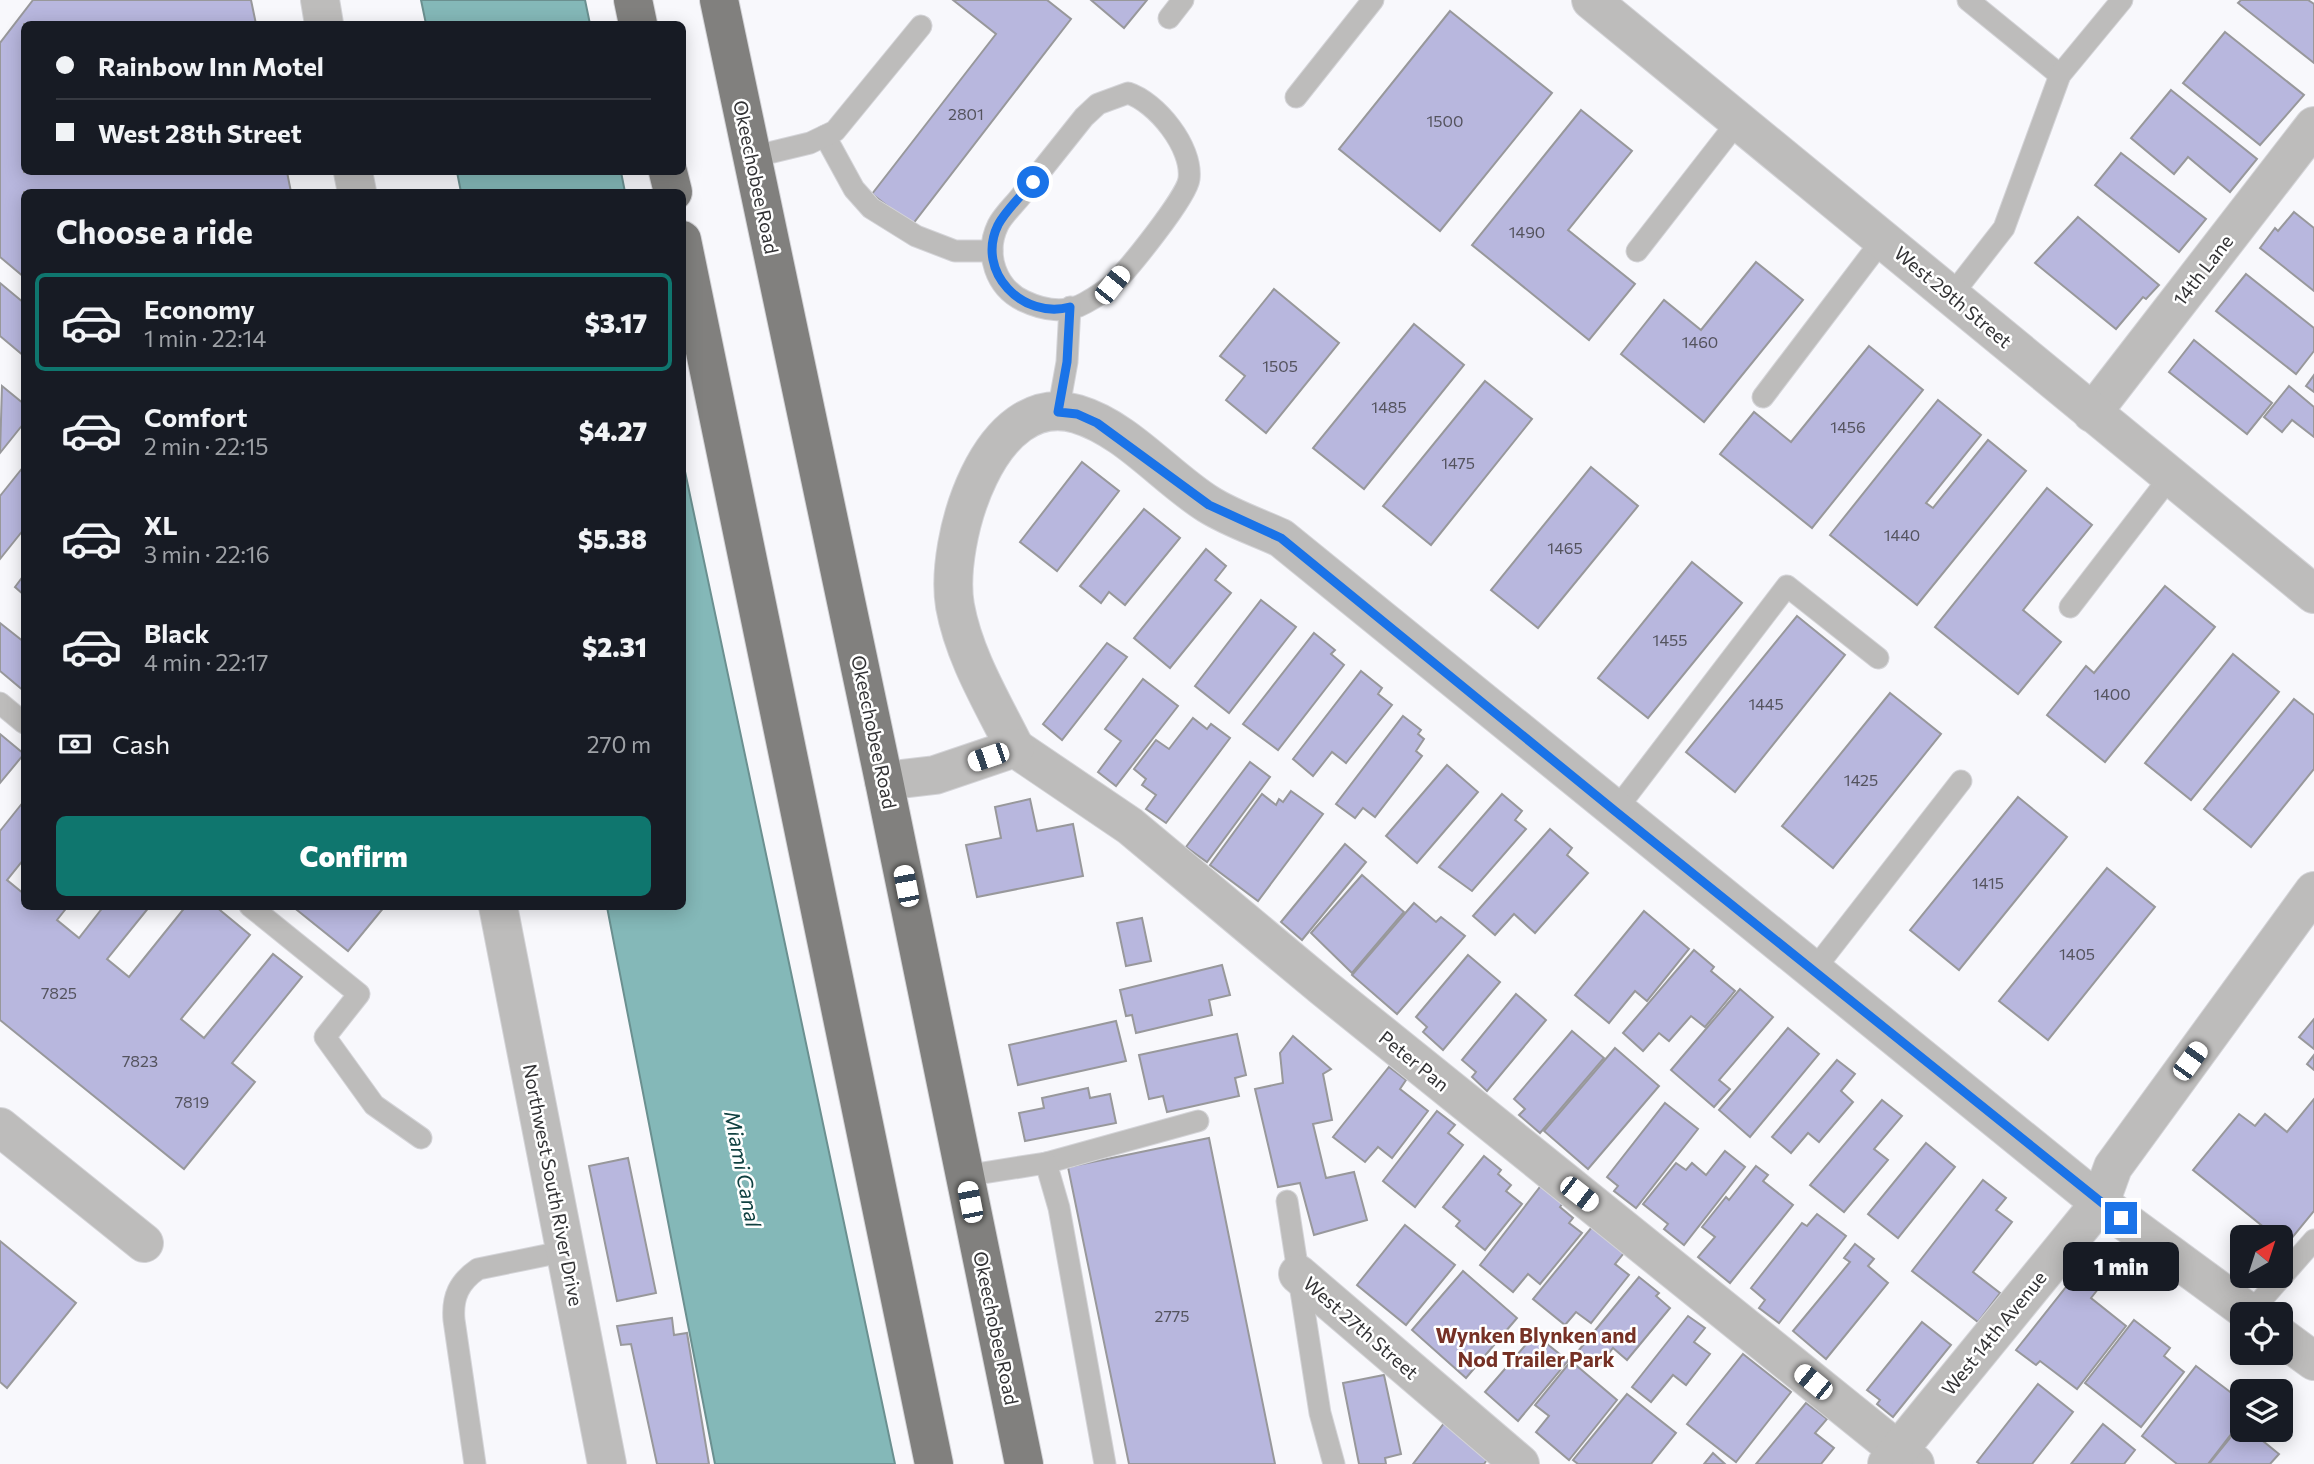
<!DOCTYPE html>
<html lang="en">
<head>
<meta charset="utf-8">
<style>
  body { margin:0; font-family:Commissioner,sans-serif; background:#242831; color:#f1f3f6; height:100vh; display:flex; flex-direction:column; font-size:26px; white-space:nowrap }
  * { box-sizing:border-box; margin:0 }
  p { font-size:23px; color:#9ea1a6 }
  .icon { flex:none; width:38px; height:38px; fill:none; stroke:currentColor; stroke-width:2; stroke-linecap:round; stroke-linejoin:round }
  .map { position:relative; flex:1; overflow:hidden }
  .details { position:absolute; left:21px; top:189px; width:665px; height:721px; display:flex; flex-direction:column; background:#171b24; border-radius:10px; box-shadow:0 4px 18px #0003 }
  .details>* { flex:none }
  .guide { position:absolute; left:21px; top:21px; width:665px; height:154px; border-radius:10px; box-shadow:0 4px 18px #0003; display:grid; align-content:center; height:154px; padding:0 35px; background:#171b24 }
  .needle { width:46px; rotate:39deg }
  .fabs { position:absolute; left:2230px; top:1225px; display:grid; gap:14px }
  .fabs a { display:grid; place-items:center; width:63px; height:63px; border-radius:10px; background:#171b24; box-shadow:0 4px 18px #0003; font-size:35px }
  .end { position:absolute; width:32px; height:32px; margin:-16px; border:9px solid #1a73e8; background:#fff; box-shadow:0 0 0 4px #fff }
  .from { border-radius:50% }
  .bubble { position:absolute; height:49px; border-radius:10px; background:#171b24; box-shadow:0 4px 18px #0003; font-size:23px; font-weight:800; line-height:49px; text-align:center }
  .car { position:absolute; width:21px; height:42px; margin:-21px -10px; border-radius:9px; box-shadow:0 0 5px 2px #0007; background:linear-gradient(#fff 24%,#345 0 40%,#fff 0 76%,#345 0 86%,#fff 0) }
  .guide b { display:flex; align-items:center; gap:24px; height:66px; font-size:26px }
  .guide b+b { border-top:2px solid #363941 }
  .guide i { width:18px; height:18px; background:#f1f3f6 }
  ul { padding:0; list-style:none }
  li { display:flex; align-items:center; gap:21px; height:98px; margin:0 14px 10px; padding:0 21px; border:4px solid transparent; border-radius:10px }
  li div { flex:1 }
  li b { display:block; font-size:26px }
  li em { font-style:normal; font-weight:800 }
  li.selected { border-color:#0f766e }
  li>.icon { width:63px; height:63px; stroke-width:1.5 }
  h2 { padding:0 35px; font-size:32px; line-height:84px }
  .pay { display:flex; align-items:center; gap:18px; height:77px; padding:0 35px; font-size:26px }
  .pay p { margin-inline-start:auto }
  .button { display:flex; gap:14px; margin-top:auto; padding:14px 35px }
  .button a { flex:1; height:80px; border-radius:10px; background:#0f766e; color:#fff; font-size:28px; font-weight:800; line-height:80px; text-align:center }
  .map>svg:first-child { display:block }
</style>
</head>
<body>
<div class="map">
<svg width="2314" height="1464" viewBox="0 0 2314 1464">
  <rect width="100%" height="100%" fill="#f8f8fc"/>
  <!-- water -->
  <g fill="#84b8b8" stroke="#6b9090" stroke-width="2">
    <polygon points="421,0 585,0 590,24 426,24"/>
    <polygon points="457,172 621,172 625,192 461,192"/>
    <polygon points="683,462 895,1464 715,1464 607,907 682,906"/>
  </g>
  <!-- building -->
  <g fill="#b8b7de" stroke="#98989b" stroke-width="2">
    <polygon points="33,0 251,0 256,24 24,24 24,172 287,172 291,192 24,192 24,277 0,257 0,43"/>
    <polygon points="953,0 1047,0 1071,19 912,225 872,194 996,34"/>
    <polygon points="1091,0 1147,0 1124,28"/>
    <polygon points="2241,0 2308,0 2314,4 2314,63 2238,3"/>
    <polygon points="1450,11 1552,93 1440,231 1339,149"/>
    <polygon points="2225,32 2304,95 2260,145 2183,83"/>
    <polygon points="2171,90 2257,159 2230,192 2188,157 2174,174 2131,138"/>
    <polygon points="1581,110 1632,151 1568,230 1635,284 1589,340 1472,245"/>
    <polygon points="2121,153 2206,219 2179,252 2095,185"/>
    <polygon points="2294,212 2314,228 2314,291 2260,248 2275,228 2278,231"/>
    <polygon points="2078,217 2159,285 2146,299 2143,297 2116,329 2035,263"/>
    <polygon points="1756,262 1803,300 1704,422 1621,354 1664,300 1701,330"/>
    <polygon points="2246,274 2314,328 2314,351 2296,374 2216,311"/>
    <polygon points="0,283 24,303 24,356 0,336"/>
    <polygon points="1274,289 1339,343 1266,433 1226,400 1245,376 1220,356"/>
    <polygon points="1414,324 1464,365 1364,489 1313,448"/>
    <polygon points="2194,340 2272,403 2247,434 2169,372"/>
    <polygon points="1869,346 1923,390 1812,528 1720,454 1754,412 1791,442"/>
    <polygon points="2314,375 2314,392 2306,386"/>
    <polygon points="1485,381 1532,419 1431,545 1383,506"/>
    <polygon points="2,386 24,404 24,423 0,453"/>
    <polygon points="2289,386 2314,407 2314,437 2292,420 2282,432 2264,417"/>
    <polygon points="1938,400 1981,435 1926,503 1933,508 1988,440 2026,471 1917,605 1830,535"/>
    <polygon points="1082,462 1119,491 1057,571 1020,542"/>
    <polygon points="24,466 24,529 0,559 0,496"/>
    <polygon points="1591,467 1638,506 1538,628 1491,590"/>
    <polygon points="2047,488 2092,525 2023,610 2061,642 2018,694 1935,627"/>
    <polygon points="1144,509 1180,538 1125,605 1109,592 1101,603 1080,586"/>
    <polygon points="1206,549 1226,566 1215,580 1231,593 1170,668 1134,638"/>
    <polygon points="1692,562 1742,603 1648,718 1598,678"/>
    <polygon points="24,575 24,595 15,587"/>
    <polygon points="2165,586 2215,627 2105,762 2047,715 2086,666 2094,673"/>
    <polygon points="1261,600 1296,627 1229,713 1195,686"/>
    <polygon points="1797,616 1845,655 1735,792 1686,752"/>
    <polygon points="0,623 24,642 24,691 0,671"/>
    <polygon points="1314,633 1335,650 1331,654 1344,665 1278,750 1243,724"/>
    <polygon points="1107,643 1127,657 1062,740 1043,724"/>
    <polygon points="2233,654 2279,692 2191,800 2145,763"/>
    <polygon points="1361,671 1382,688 1378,694 1392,705 1346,763 1332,752 1313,776 1293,759"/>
    <polygon points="1143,679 1178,706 1116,786 1098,772 1121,741 1105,729"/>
    <polygon points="1890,693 1941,734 1833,868 1782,826"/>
    <polygon points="2294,699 2314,715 2314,769 2251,847 2204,809"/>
    <polygon points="1403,716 1421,730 1418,734 1424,739 1416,751 1422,756 1375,817 1363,808 1355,818 1336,804"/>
    <polygon points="1193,718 1207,729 1211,724 1230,738 1166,823 1146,809 1156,795 1142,785 1146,779 1134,769 1156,740 1169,749"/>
    <polygon points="0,734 24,754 0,783"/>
    <polygon points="1250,762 1270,777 1207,862 1186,847"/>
    <polygon points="1447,765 1478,792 1417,863 1386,836"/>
    <polygon points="1291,791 1323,814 1258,901 1210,865 1262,794 1276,805 1279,799 1283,802"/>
    <polygon points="1502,794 1522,811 1515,820 1526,829 1472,891 1439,867"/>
    <polygon points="2018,797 2067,837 1959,970 1910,930"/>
    <polygon points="1030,799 1037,831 1073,824 1083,876 977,897 966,845 1001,838 995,807"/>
    <polygon points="24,801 24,859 7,880 24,894 24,906 68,906 57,920 79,938 104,906 150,906 107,959 129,977 186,906 215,906 250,935 181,1019 204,1038 273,954 302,977 232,1063 255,1082 184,1169 0,1020 0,831"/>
    <polygon points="1550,829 1572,848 1567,855 1588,873 1535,933 1514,914 1495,935 1473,916"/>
    <polygon points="1345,844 1366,862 1302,940 1281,922"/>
    <polygon points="2107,868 2155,907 2048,1040 1999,1001"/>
    <polygon points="1362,875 1404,912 1352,973 1311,933"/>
    <polygon points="1414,903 1436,922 1441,917 1465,936 1397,1014 1352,975"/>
    <polygon points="292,906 385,906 348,951"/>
    <polygon points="1644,911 1689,949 1647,1001 1635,991 1609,1023 1575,995"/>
    <polygon points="1142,918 1151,961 1126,966 1117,923"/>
    <polygon points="1694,950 1714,967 1711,971 1735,991 1705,1027 1691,1016 1669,1041 1659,1033 1643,1051 1623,1033"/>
    <polygon points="1468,955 1500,982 1443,1050 1423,1032 1427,1027 1416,1017"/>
    <polygon points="1222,965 1230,995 1209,1000 1212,1015 1136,1033 1132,1015 1126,1016 1120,990"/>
    <polygon points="1740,989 1773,1017 1719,1080 1730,1089 1714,1107 1671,1070"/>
    <polygon points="1516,994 1546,1020 1487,1091 1472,1077 1476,1072 1462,1060"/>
    <polygon points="2314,1019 2314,1049 2299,1037"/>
    <polygon points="1116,1021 1126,1061 1018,1085 1009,1045"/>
    <polygon points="1788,1028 1819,1054 1750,1137 1719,1110"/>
    <polygon points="1572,1031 1604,1058 1540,1133 1519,1115 1525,1109 1514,1099"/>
    <polygon points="1237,1034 1246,1075 1235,1078 1239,1096 1167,1112 1163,1096 1149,1099 1139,1055"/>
    <polygon points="1293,1036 1331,1069 1323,1074 1332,1120 1313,1124 1326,1178 1354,1172 1367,1220 1314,1235 1300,1183 1278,1187 1255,1089 1283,1083 1280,1053"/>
    <polygon points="1615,1048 1659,1086 1588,1169 1544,1131"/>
    <polygon points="2314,1055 2314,1070 2307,1064"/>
    <polygon points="1837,1060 1855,1074 1841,1091 1853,1102 1819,1142 1808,1133 1791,1153 1772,1137"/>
    <polygon points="1389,1067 1406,1080 1400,1089 1428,1111 1392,1158 1378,1147 1365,1162 1333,1137"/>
    <polygon points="1088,1088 1090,1098 1110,1094 1116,1123 1025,1141 1019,1113 1044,1108 1042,1098"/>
    <polygon points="2314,1099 2314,1211 2286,1245 2193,1170 2239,1114 2255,1126 2265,1114 2287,1132"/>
    <polygon points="1882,1100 1902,1116 1874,1149 1888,1160 1844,1212 1810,1185"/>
    <polygon points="1665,1103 1698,1129 1636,1208 1614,1191 1618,1186 1607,1177"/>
    <polygon points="1437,1111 1455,1125 1448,1133 1463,1145 1415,1207 1383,1181"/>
    <polygon points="1209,1138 1275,1464 1129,1464 1068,1167"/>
    <polygon points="1926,1143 1955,1167 1898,1238 1868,1214"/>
    <polygon points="1725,1151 1745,1167 1684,1245 1664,1229 1668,1224 1643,1204 1676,1163 1686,1170 1692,1163 1706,1175"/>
    <polygon points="1484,1156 1501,1170 1498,1174 1511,1185 1506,1191 1522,1204 1485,1250 1456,1226 1460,1221 1443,1207"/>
    <polygon points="628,1158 656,1293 617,1301 589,1166"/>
    <polygon points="1756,1166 1768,1175 1763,1181 1793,1205 1730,1283 1698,1257 1715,1237 1702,1227 1726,1197 1729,1200"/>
    <polygon points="1983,1180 2006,1198 1996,1210 2012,1222 1973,1272 2000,1293 1978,1322 1912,1271"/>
    <polygon points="1543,1183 1565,1200 1560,1207 1573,1218 1569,1223 1582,1233 1540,1284 1528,1274 1513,1292 1480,1265"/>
    <polygon points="1817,1214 1846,1236 1779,1323 1759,1308 1765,1300 1751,1288 1802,1223 1807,1226"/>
    <polygon points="1405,1225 1455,1265 1406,1325 1357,1285"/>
    <polygon points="1592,1227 1624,1253 1615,1264 1629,1275 1591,1323 1576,1312 1565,1325 1533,1299"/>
    <polygon points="0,1241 76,1303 7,1388 0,1382"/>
    <polygon points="1855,1244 1874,1259 1868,1266 1888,1283 1826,1359 1793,1331 1850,1262 1844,1258"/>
    <polygon points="2085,1263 2106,1279 2091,1298 2126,1326 2077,1389 2040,1361 2036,1365 2016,1350"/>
    <polygon points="1463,1271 1517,1318 1466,1378 1412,1330"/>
    <polygon points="1639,1277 1659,1293 1656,1296 1670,1308 1627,1360 1613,1348 1598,1367 1579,1350"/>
    <polygon points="1688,1316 1705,1328 1694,1342 1710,1354 1686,1385 1673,1375 1651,1402 1632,1387"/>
    <polygon points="672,1318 674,1335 687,1333 709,1464 657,1464 631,1344 621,1345 617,1326"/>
    <polygon points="2134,1320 2170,1348 2164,1356 2184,1372 2141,1427 2085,1383"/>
    <polygon points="1922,1322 1951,1345 1893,1417 1877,1404 1880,1400 1867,1390"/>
    <polygon points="1535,1334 1568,1361 1518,1421 1485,1392"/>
    <polygon points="1743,1354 1791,1392 1736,1462 1687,1424"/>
    <polygon points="1571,1361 1617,1400 1569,1460 1536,1432 1549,1416 1535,1405"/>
    <polygon points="2196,1366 2242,1401 2242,1420 2208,1464 2177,1464 2142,1436"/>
    <polygon points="1384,1375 1401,1454 1385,1458 1386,1464 1359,1464 1343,1383"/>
    <polygon points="2038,1384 2073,1412 2032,1464 1980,1464 1977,1462"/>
    <polygon points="1627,1394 1676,1433 1651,1464 1578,1464 1573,1460"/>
    <polygon points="1806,1403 1827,1419 1815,1433 1834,1448 1821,1464 1756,1464"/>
    <polygon points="1445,1422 1489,1457 1484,1464 1413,1464"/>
    <polygon points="2242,1423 2242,1430 2271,1430 2263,1441 2279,1454 2270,1464 2209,1464"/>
    <polygon points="2103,1424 2135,1450 2124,1464 2071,1464"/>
    <polygon points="1713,1453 1725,1464 1704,1464"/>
  </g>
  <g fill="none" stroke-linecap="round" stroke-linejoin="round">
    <!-- service casing -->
    <g stroke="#d4d4d8" stroke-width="23">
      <g id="service">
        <polyline points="1968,0 2060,75"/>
        <polyline points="1169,18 1183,0"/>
        <path d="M1128,93C1156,102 1193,147 1189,179C1187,197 1127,271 1112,285C1104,292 1094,298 1085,303C1066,314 1043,310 1024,301C996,288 984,254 998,225C1003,215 1014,205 1021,196C1042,170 1063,143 1084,117L1098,104Z"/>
        <polyline points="1296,97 1373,0"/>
        <polyline points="825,136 854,189 871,208 916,236 955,251 992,251"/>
        <polyline points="752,157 810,143 835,131 921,26"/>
        <polyline points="1637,251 1739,120"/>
        <polyline points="1951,296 2004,228 2060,75 2122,0"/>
        <polyline points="1763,397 1883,239"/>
        <polyline points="1058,412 1067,362 1070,307"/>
        <polyline points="2070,607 2170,477"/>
        <polyline points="0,703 24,723"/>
        <polyline points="1615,811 1787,586 1878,658"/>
        <polyline points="250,906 359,994 325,1037 374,1105 421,1138"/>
        <polyline points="1813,971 1961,781"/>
        <polyline points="1046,1163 1198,1121"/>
        <polyline points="964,1176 1046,1163 1059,1208 1105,1464"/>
        <polyline points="1287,1201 1320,1413 1334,1464"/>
        <polyline points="2250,1313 2314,1240"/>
        <path d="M475,1464L454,1320C452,1297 459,1282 478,1269L566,1251"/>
      </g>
    </g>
    <!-- minor casing -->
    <g stroke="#d4d4d8" stroke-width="40">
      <g id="minor">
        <polyline points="2092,413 2314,126"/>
        <path d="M1015,748C992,702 964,656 955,606C944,542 989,388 1077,414C1127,429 1165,477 1208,504C1230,518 1257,527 1281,538L2100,1203L2251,1314"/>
        <polyline points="1015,748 1130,826 1324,988 1915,1464"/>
        <polyline points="884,781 935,775 1015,748"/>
        <polyline points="0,1127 144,1243"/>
        <polyline points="1298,1274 1520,1464"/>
        <polyline points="2280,1336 2314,1361"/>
        <polyline points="1887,1464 2100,1203 2113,1167 2314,891"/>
      </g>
    </g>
    <!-- tertiary casing -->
    <g stroke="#d4d4d8" stroke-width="40">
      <g id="tertiary">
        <polyline points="320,0 324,24"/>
        <polyline points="1591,0 2314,594"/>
        <polyline points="353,172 357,192"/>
        <polyline points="498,906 607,1464"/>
      </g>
    </g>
    <!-- trunk casing -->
    <g stroke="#d4d4d8" stroke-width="40">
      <g id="trunk">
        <polyline points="633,0 638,24"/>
        <polyline points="719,0 884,781 1024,1464"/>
        <polyline points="668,172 673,192"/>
        <polyline points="682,240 934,1464"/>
      </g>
    </g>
    <!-- service -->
    <use href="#service" stroke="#bdbcbb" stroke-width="21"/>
    <!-- minor -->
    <use href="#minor" stroke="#bdbcbb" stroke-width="38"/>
    <!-- tertiary -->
    <use href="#tertiary" stroke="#bdbcbb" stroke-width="38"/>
    <!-- trunk -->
    <use href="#trunk" stroke="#81807e" stroke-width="38"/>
  </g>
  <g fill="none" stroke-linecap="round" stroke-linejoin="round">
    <!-- route -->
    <path stroke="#1a73e8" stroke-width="9" d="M1033,182C1022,195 1006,210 998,225C975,272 1023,320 1070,307L1067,362L1058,412L1077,414L1097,423L1209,505L1281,538L1615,811L2121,1218"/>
  </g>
  <g text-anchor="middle" stroke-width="5" stroke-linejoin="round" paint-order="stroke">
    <!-- number labels -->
    <g font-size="16" fill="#54535e">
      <text x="966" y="120">2801</text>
      <text x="1445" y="127">1500</text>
      <text x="1527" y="238">1490</text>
      <text x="1700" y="348">1460</text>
      <text x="1280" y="372">1505</text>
      <text x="1389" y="413">1485</text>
      <text x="1848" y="433">1456</text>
      <text x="1458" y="469">1475</text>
      <text x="1902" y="541">1440</text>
      <text x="1565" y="554">1465</text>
      <text x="1670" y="646">1455</text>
      <text x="2112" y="700">1400</text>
      <text x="1766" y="710">1445</text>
      <text x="1861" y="786">1425</text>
      <text x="1988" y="889">1415</text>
      <text x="2077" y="960">1405</text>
      <text x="59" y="999">7825</text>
      <text x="140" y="1067">7823</text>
      <text x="192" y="1108">7819</text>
      <text x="1172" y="1322">2775</text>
    </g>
    <!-- street labels -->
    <g font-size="19" fill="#323234" stroke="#fff">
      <text transform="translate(756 177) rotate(78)" y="7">Okeechobee Road</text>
      <text transform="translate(2203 270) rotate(-52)" y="7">14th Lane</text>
      <text transform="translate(1953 297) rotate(40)" y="7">West 29th Street</text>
      <text transform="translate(874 732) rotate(78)" y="7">Okeechobee Road</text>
      <text transform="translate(1414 1061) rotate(39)" y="7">Peter Pan</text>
      <text transform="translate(553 1185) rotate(79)" y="7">Northwest South River Drive</text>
      <text transform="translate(996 1328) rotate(78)" y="7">Okeechobee Road</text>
      <text transform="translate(1361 1328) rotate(41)" y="7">West 27th Street</text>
      <text transform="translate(1994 1333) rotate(-51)" y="7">West 14th Avenue</text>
    </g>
    <!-- water labels -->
    <g font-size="21" font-style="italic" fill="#104141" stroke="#fff">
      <text transform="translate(742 1169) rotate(79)" y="7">Miami Canal</text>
    </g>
    <!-- neighbourhood labels -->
    <g font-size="21" font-weight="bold" fill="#763125" stroke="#fff">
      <text x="1536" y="1343">Wynken Blynken and<tspan x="1536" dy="24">Nod Trailer Park</tspan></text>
    </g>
  </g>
</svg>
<div class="fabs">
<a><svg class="needle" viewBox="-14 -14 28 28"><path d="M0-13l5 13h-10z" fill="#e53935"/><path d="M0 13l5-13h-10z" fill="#9ea1a6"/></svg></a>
<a><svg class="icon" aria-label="locate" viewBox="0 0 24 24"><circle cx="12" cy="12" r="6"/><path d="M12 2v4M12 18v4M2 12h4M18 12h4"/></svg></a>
<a><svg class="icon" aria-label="layers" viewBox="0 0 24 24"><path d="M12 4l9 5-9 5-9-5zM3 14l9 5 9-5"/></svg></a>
</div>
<i class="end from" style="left:1033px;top:182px"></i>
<i class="end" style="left:2121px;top:1218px"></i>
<div class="bubble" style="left:2063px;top:1242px;width:116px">1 min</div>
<i class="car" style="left:1112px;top:285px;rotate:39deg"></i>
<i class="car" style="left:988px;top:757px;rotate:251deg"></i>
<i class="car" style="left:906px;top:886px;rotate:349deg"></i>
<i class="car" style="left:2190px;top:1061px;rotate:36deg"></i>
<i class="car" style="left:1579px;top:1194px;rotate:128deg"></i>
<i class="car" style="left:970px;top:1202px;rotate:349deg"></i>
<i class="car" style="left:1813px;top:1382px;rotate:309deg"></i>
<div class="guide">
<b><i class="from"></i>Rainbow Inn Motel</b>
<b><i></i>West 28th Street</b>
</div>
<section class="details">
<h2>Choose a ride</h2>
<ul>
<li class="selected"><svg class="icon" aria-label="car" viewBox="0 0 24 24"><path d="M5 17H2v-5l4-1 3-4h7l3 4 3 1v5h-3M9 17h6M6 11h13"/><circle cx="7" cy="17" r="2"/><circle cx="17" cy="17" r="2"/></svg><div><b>Economy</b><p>1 min · 22:14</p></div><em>$3.17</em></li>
<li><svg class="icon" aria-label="car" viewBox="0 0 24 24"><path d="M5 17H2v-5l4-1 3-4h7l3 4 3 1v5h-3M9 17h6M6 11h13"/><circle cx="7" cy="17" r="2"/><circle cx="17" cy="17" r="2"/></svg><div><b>Comfort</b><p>2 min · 22:15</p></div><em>$4.27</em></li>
<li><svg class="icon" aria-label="car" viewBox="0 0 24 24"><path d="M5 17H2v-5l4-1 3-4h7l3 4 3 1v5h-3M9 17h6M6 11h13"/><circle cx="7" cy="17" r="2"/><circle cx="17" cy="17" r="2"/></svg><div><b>XL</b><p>3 min · 22:16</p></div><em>$5.38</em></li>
<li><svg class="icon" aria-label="car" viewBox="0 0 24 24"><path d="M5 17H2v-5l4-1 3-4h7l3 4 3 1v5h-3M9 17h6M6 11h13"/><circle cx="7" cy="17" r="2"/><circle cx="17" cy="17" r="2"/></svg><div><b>Black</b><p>4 min · 22:17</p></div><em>$2.31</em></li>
</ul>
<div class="pay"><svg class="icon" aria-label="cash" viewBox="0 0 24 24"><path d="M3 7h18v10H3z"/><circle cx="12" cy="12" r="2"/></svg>Cash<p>270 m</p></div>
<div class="button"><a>Confirm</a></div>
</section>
</div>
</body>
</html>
